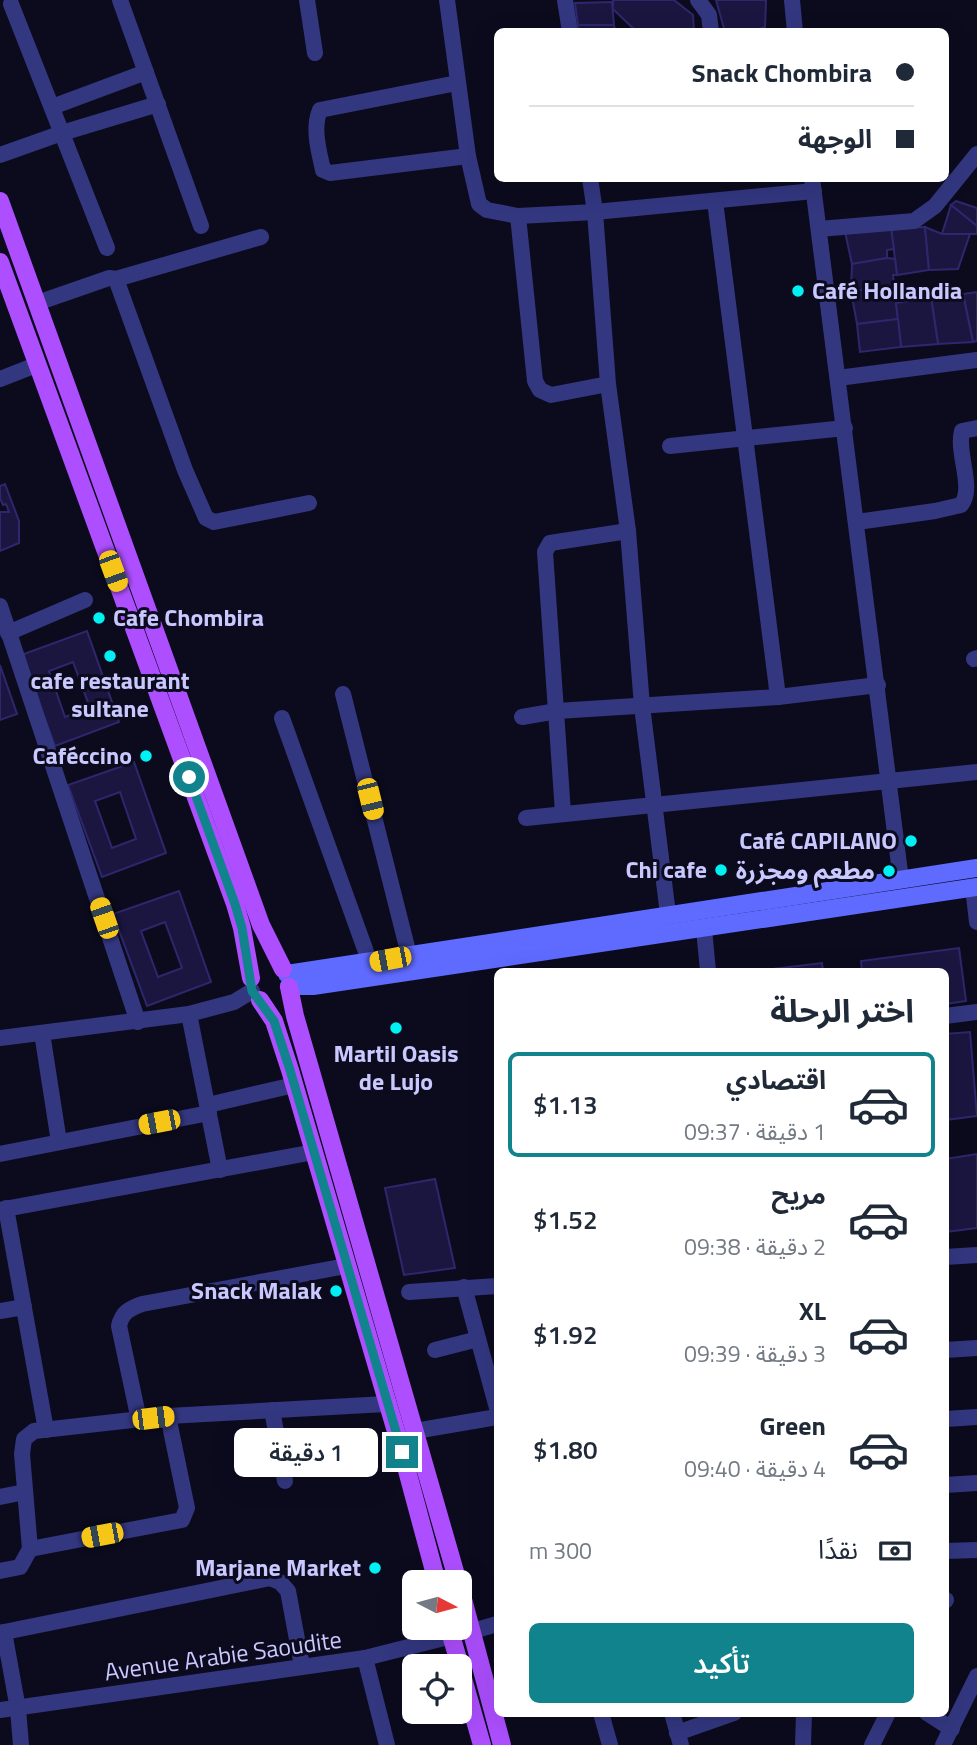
<!DOCTYPE html>
<html lang="ar">
<head>
<meta charset="utf-8">
<style>
  body { margin:0; font-family:"Titillium Web","Noto Sans Arabic",sans-serif; background:#f6f6f7; color:#1f2937; direction:rtl; height:100vh; display:flex; flex-direction:column; font-size:26px; white-space:nowrap }
  * { box-sizing:border-box; margin:0 }
  p { font-size:23px; color:#747a83 }
  .icon { flex:none; width:38px; height:38px; fill:none; stroke:currentColor; stroke-width:2; stroke-linecap:round; stroke-linejoin:round }
  .map { position:relative; flex:1; overflow:hidden; direction:ltr }
  .sheet { position:absolute; left:494px; top:968px; width:455px; height:749px; display:flex; flex-direction:column; background:#fff; border-radius:10px; box-shadow:0 7px 28px #0002; direction:rtl }
  .sheet>* { flex:none }
  .top-card { position:absolute; left:494px; top:28px; width:455px; height:154px; border-radius:10px; box-shadow:0 7px 28px #0002; direction:rtl; display:grid; align-content:center; height:154px; padding:0 35px; background:#fff }
  .needle { width:46px; rotate:96deg }
  .buttons { position:absolute; left:402px; top:1570px; display:grid; gap:14px }
  .buttons a { display:grid; place-items:center; width:70px; height:70px; border-radius:10px; background:#fff; box-shadow:0 7px 28px #0002; font-size:35px }
  .end { position:absolute; width:32px; height:32px; margin:-16px; border:9px solid #11838c; background:#fff; box-shadow:0 0 0 4px #fff }
  .from { border-radius:50% }
  .bubble { position:absolute; height:49px; border-radius:10px; background:#fff; box-shadow:0 7px 28px #0002; font-size:23px; font-weight:600; line-height:49px; text-align:center; direction:rtl }
  .car { position:absolute; width:21px; height:42px; margin:-21px -10px; border-radius:9px; box-shadow:0 0 5px 2px #0007; background:linear-gradient(#f5c518 24%,#345 0 40%,#f5c518 0 76%,#345 0 86%,#f5c518 0) }
  .top-card b { display:flex; align-items:center; gap:24px; height:66px; font-size:26px }
  .top-card b+b { border-top:2px solid #e0e1e3 }
  .top-card i { width:18px; height:18px; background:#1f2937 }
  ul { padding:0; list-style:none }
  li { display:flex; align-items:center; gap:21px; height:105px; margin:0 14px 10px; padding:0 21px; border:4px solid transparent; border-radius:10px }
  li div { flex:1 }
  li b { display:block; font-size:26px }
  li em { font-style:normal; font-weight:600 }
  li.on { border-color:#11838c }
  li>.icon { width:63px; height:63px; stroke-width:1.5 }
  h2 { padding:0 35px; font-size:32px; line-height:84px }
  .pay { display:flex; align-items:center; gap:18px; height:77px; padding:0 35px; font-size:26px }
  .pay p { margin-inline-start:auto }
  .action { display:flex; gap:14px; margin-top:auto; padding:14px 35px }
  .action a { flex:1; height:80px; border-radius:10px; background:#11838c; color:#fff; font-size:28px; font-weight:600; line-height:80px; text-align:center }
  .map>svg:first-child { display:block }
</style>
</head>
<body>
<div class="map">
<svg width="977" height="1745" viewBox="0 0 977 1745">
  <rect width="100%" height="100%" fill="#0c0b1e"/>
  <!-- building -->
  <g fill="#1b1640" stroke="#2e276d" stroke-width="2" fill-rule="evenodd">
    <polygon points="613,0 674,0 693,15 694,32 637,32 613,9"/>
    <polygon points="716,0 766,0 765,27 751,32 725,32"/>
    <polygon points="612,2 614,25 578,25 575,3"/>
    <polygon points="578,25 614,25 615,32 579,32"/>
    <polygon points="956,201 977,208 977,226 951,205"/>
    <polygon points="951,205 977,226 977,234 942,234"/>
    <polygon points="925,227 929,270 897,275 891,228"/>
    <polygon points="925,227 942,234 970,234 958,269 929,270"/>
    <polygon points="891,228 894,249 887,250 887,258 852,264 845,232"/>
    <polygon points="887,258 895,259 897,275 893,275 894,286 851,291 852,264"/>
    <polygon points="894,286 898,319 857,324 851,291"/>
    <polygon points="977,292 977,341 973,342 963,294"/>
    <polygon points="963,294 973,342 938,344 931,297"/>
    <polygon points="931,297 938,344 901,347 896,303"/>
    <polygon points="898,319 901,347 860,352 857,324"/>
    <polygon points="5,484 19,521 19,543 0,551 0,512 9,512 6,504 3,505 0,498 0,486"/>
    <path d="M87,631L119,722L55,746L21,655ZM73,662L90,708L65,717L49,671Z"/>
    <polygon points="0,665 17,714 0,720"/>
    <path d="M134,762L166,853L102,877L68,785ZM120,792L136,839L112,848L95,801Z"/>
    <path d="M179,891L211,982L147,1006L113,914ZM165,922L182,968L158,977L141,931Z"/>
    <polygon points="959,948 966,1001 945,1004 945,971 862,971 861,961"/>
    <polygon points="822,963 823,971 755,971"/>
    <polygon points="970,1032 977,1116 945,1120 945,1034"/>
    <polygon points="977,1154 977,1228 945,1232 945,1159"/>
    <polygon points="435,1179 455,1268 404,1275 385,1188"/>
  </g>
  <g fill="none" stroke-linecap="round" stroke-linejoin="round">
    <!-- street -->
    <g stroke="#333780" stroke-width="16">
      <polyline points="120,0 201,226"/>
      <polyline points="307,0 315,53"/>
      <polyline points="447,0 468,156 479,204 487,210 518,216 595,212 814,191"/>
      <polyline points="565,0 570,32"/>
      <polyline points="698,0 709,15 711,32"/>
      <polyline points="792,0 795,32"/>
      <polyline points="11,4 107,248"/>
      <path d="M457,83L320,110C312,128 319,151 323,170L330,173L468,156"/>
      <polyline points="52,107 146,72"/>
      <polyline points="0,155 62,133 158,104"/>
      <polyline points="590,178 595,212 608,384 628,531 642,706 668,914"/>
      <polyline points="812,178 901,880"/>
      <polyline points="715,201 778,697"/>
      <polyline points="518,216 535,381 540,390 551,395 608,384"/>
      <polyline points="819,229 914,221 935,206 977,154"/>
      <polyline points="116,279 261,237"/>
      <polyline points="37,303 109,278 116,279 185,470 206,518 214,522 309,503"/>
      <polyline points="838,378 977,360"/>
      <polyline points="0,379 36,365"/>
      <polyline points="670,446 845,428"/>
      <path d="M857,522L935,511L961,505C975,488 956,453 962,431L977,428"/>
      <polyline points="0,606 138,1022"/>
      <polyline points="8,633 85,600"/>
      <polyline points="974,659 977,658"/>
      <polyline points="343,694 409,955"/>
      <polyline points="522,717 557,711 778,697 878,685"/>
      <polyline points="282,718 370,963"/>
      <polyline points="563,813 545,552 550,543 628,531"/>
      <polyline points="526,818 977,772"/>
      <polyline points="973,887 977,922"/>
      <polyline points="704,929 708,971"/>
      <polyline points="189,1014 220,1170"/>
      <polyline points="945,1016 977,1012"/>
      <polyline points="42,1033 59,1142"/>
      <polyline points="0,1038 189,1014 234,1002 252,991"/>
      <polyline points="208,1105 294,1085"/>
      <polyline points="0,1154 209,1113"/>
      <polyline points="6,1208 46,1430"/>
      <polyline points="0,1210 314,1152"/>
      <polyline points="945,1257 977,1255"/>
      <polyline points="464,1287 497,1408"/>
      <polyline points="409,1292 497,1286"/>
      <polyline points="0,1311 24,1307"/>
      <polyline points="435,1350 478,1339"/>
      <polyline points="945,1350 977,1348"/>
      <polyline points="272,1410 285,1481"/>
      <polyline points="945,1419 977,1417"/>
      <path d="M139,1420L119,1326C122,1312 129,1309 142,1304L346,1266"/>
      <polyline points="415,1431 497,1417"/>
      <polyline points="945,1485 977,1483"/>
      <polyline points="0,1497 25,1492"/>
      <polyline points="30,1549 182,1520 187,1508 168,1416"/>
      <polyline points="945,1551 977,1550"/>
      <polyline points="0,1571 20,1567 30,1549 22,1454 24,1439 34,1431 168,1416 386,1404"/>
      <polyline points="945,1601 946,1600"/>
      <polyline points="473,1631 497,1624"/>
      <polyline points="4,1632 18,1709 21,1745"/>
      <polyline points="0,1633 270,1578 280,1582 288,1591 302,1666"/>
      <polyline points="365,1658 387,1745"/>
      <polyline points="0,1710 365,1658 452,1636"/>
      <polyline points="601,1713 610,1745"/>
      <polyline points="672,1713 681,1745"/>
      <polyline points="927,1713 952,1729"/>
      <polyline points="677,1733 734,1713"/>
      <polyline points="803,1745 804,1713"/>
      <polyline points="872,1745 888,1713"/>
      <polyline points="943,1745 977,1676"/>
    </g>
    <!-- secondary -->
    <g stroke="#5f6aff" stroke-width="18">
      <polyline points="287,974 977,868"/>
      <polyline points="289,986 313,986 977,887"/>
    </g>
    <!-- primary -->
    <g stroke="#ad4fff" stroke-width="18">
      <polyline points="0,201 261,925 283,969"/>
      <polyline points="0,262 235,904 242,928 251,978"/>
      <polyline points="289,987 295,1016 458,1582"/>
      <polyline points="260,1000 274,1021 290,1070 402,1452 437,1582"/>
      <polyline points="460,1588 502,1745"/>
      <polyline points="449,1628 460,1666"/>
      <polyline points="460,1668 482,1745"/>
    </g>
  </g>
  <g fill="none" stroke-linecap="round" stroke-linejoin="round">
    <!-- route -->
    <polyline stroke="#11838c" stroke-width="9" points="189,777 235,904 242,928 252,991 274,1021 290,1070 402,1452"/>
  </g>
  <!-- markers -->
  <g fill="#00f1f3" stroke="#0c0b1e" stroke-width="2.5">
    <circle cx="798" cy="291" r="7"/>
    <circle cx="99" cy="618" r="7"/>
    <circle cx="110" cy="656" r="7"/>
    <circle cx="146" cy="756" r="7"/>
    <circle cx="911" cy="841" r="7"/>
    <circle cx="721" cy="870" r="7"/>
    <circle cx="889" cy="871" r="7"/>
    <circle cx="396" cy="1028" r="7"/>
    <circle cx="336" cy="1291" r="7"/>
    <circle cx="375" cy="1568" r="7"/>
  </g>
  <g text-anchor="middle" stroke-width="6" stroke-linejoin="round" paint-order="stroke">
    <!-- poi labels -->
    <g font-size="24" font-weight="bold" fill="#c9c8ff" stroke="#0c0b1e" text-anchor="end">
      <text x="812" y="299" text-anchor="start">Café Hollandia</text>
      <text x="113" y="626" text-anchor="start">Cafe Chombira</text>
      <text x="110" y="689" text-anchor="middle">cafe restaurant<tspan x="110" dy="28">sultane</tspan></text>
      <text x="132" y="764">Caféccino</text>
      <text x="897" y="849">Café CAPILANO</text>
      <text x="707" y="878">Chi cafe</text>
      <text x="875" y="879">مطعم ومجزرة</text>
      <text x="396" y="1062" text-anchor="middle">Martil Oasis<tspan x="396" dy="28">de Lujo</tspan></text>
      <text x="322" y="1299">Snack Malak</text>
      <text x="361" y="1576">Marjane Market</text>
    </g>
    <!-- street labels -->
    <g font-size="24" fill="#c9c8ff" stroke="#0c0b1e">
      <text transform="translate(223 1656) rotate(-8)" y="8">Avenue Arabie Saoudite</text>
    </g>
  </g>
</svg>
<div class="buttons">
<a><svg class="needle" viewBox="-14 -14 28 28"><path d="M0-13l5 13h-10z" fill="#e53935"/><path d="M0 13l5-13h-10z" fill="#747a83"/></svg></a>
<a><svg class="icon" aria-label="locate" viewBox="0 0 24 24"><circle cx="12" cy="12" r="6"/><path d="M12 2v4M12 18v4M2 12h4M18 12h4"/></svg></a>
</div>
<i class="end from" style="left:189px;top:777px"></i>
<i class="end" style="left:402px;top:1452px"></i>
<div class="bubble" style="left:234px;top:1428px;width:144px">1 دقيقة</div>
<i class="car" style="left:113px;top:571px;rotate:160deg"></i>
<i class="car" style="left:370px;top:799px;rotate:166deg"></i>
<i class="car" style="left:104px;top:918px;rotate:341deg"></i>
<i class="car" style="left:390px;top:959px;rotate:259deg"></i>
<i class="car" style="left:159px;top:1122px;rotate:259deg"></i>
<i class="car" style="left:153px;top:1418px;rotate:83deg"></i>
<i class="car" style="left:102px;top:1535px;rotate:259deg"></i>
<div class="top-card">
<b><i class="from"></i>Snack Chombira</b>
<b><i></i>الوجهة</b>
</div>
<section class="sheet">
<h2>اختر الرحلة</h2>
<ul>
<li class="on"><svg class="icon" aria-label="car" viewBox="0 0 24 24"><path d="M5 17H2v-5l4-1 3-4h7l3 4 3 1v5h-3M9 17h6M6 11h13"/><circle cx="7" cy="17" r="2"/><circle cx="17" cy="17" r="2"/></svg><div><b>اقتصادي</b><p>1 دقيقة · 09:37</p></div><em>$1.13</em></li>
<li><svg class="icon" aria-label="car" viewBox="0 0 24 24"><path d="M5 17H2v-5l4-1 3-4h7l3 4 3 1v5h-3M9 17h6M6 11h13"/><circle cx="7" cy="17" r="2"/><circle cx="17" cy="17" r="2"/></svg><div><b>مريح</b><p>2 دقيقة · 09:38</p></div><em>$1.52</em></li>
<li><svg class="icon" aria-label="car" viewBox="0 0 24 24"><path d="M5 17H2v-5l4-1 3-4h7l3 4 3 1v5h-3M9 17h6M6 11h13"/><circle cx="7" cy="17" r="2"/><circle cx="17" cy="17" r="2"/></svg><div><b>XL</b><p>3 دقيقة · 09:39</p></div><em>$1.92</em></li>
<li><svg class="icon" aria-label="car" viewBox="0 0 24 24"><path d="M5 17H2v-5l4-1 3-4h7l3 4 3 1v5h-3M9 17h6M6 11h13"/><circle cx="7" cy="17" r="2"/><circle cx="17" cy="17" r="2"/></svg><div><b>Green</b><p>4 دقيقة · 09:40</p></div><em>$1.80</em></li>
</ul>
<div class="pay"><svg class="icon" aria-label="cash" viewBox="0 0 24 24"><path d="M3 7h18v10H3z"/><circle cx="12" cy="12" r="2"/></svg>نقدًا<p>300 m</p></div>
<div class="action"><a>تأكيد</a></div>
</section>
</div>
</body>
</html>
